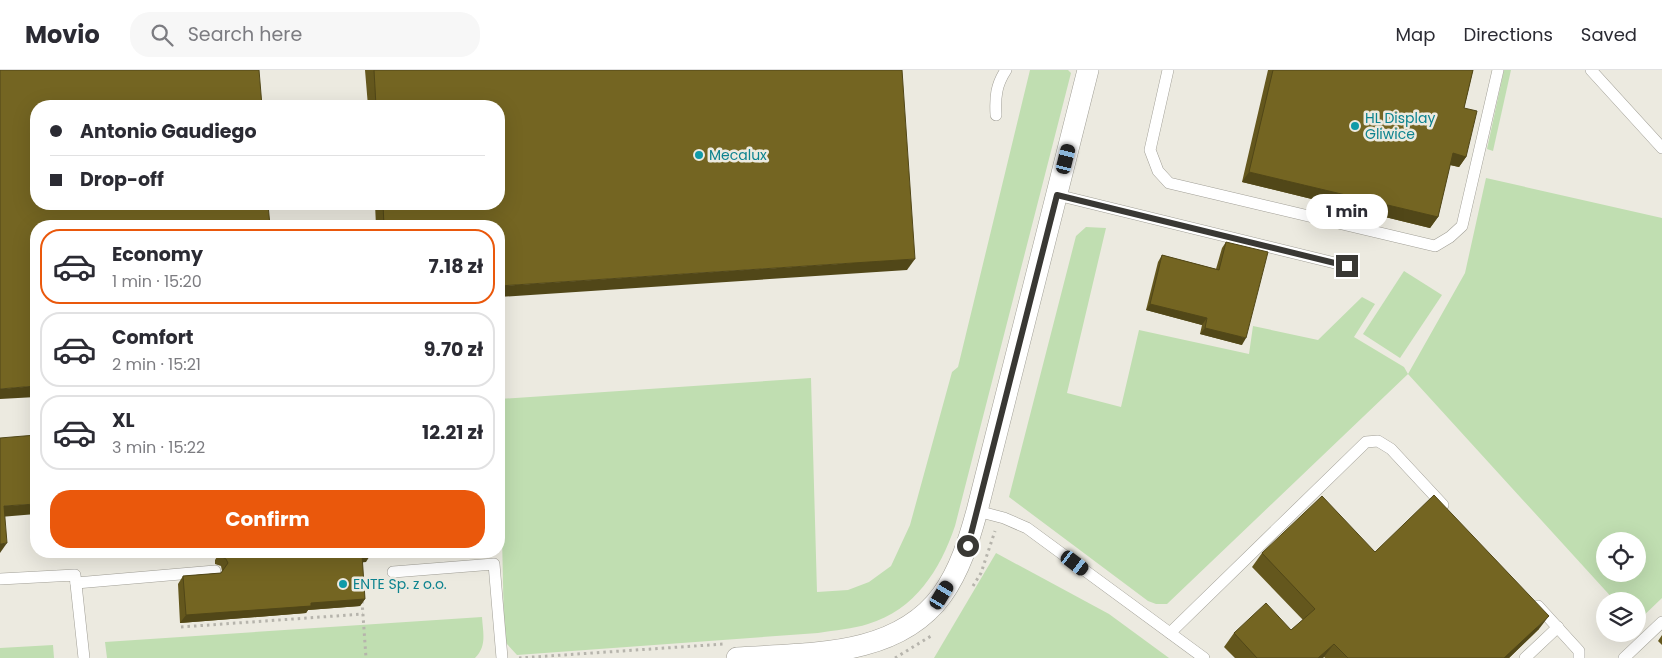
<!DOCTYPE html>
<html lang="en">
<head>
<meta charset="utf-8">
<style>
  body { margin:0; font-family:Poppins,sans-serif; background:#f7f7f7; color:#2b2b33; height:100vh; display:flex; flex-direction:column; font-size:19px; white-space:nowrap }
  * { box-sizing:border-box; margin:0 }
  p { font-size:16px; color:#7c7c81 }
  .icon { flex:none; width:28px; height:28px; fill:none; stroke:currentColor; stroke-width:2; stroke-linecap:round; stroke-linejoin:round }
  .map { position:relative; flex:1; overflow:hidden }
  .side { position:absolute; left:30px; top:150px; width:475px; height:338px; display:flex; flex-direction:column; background:#fff; border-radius:20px; box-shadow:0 5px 20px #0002 }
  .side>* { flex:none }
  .top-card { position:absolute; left:30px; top:30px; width:475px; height:110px; border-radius:20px; box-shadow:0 5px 20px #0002; display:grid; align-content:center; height:110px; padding:0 20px; background:#fff }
  .fabs { position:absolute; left:1596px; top:462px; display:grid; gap:10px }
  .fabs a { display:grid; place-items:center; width:50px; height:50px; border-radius:50%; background:#fff; box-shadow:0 5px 20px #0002; font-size:25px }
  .end { position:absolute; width:22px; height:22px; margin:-11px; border:6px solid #393834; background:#fff; box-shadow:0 0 0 2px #fff }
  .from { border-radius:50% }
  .bubble { position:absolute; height:35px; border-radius:18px; background:#fff; box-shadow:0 5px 20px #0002; font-size:16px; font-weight:700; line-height:35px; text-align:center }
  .car { position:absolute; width:15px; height:30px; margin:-15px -8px; border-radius:6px; box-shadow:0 0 4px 1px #0007; background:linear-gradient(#222 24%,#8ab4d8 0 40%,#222 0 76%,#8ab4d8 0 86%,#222 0) }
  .top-card b { display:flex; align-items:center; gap:18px; height:48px; font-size:19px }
  .top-card b+b { border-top:1px solid #e1e1e2 }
  .top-card i { width:12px; height:12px; background:#2b2b33 }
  ul { padding:9px 0 0; list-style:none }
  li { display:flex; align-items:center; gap:15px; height:75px; margin:0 10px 8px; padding:0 10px; border:2px solid #e1e1e2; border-radius:20px }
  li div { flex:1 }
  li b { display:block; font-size:19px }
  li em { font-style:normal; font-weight:700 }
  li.active { border-color:#ea580c }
  li>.icon { width:45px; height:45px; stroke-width:1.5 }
  .cta { display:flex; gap:10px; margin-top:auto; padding:10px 20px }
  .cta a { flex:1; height:58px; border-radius:20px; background:#ea580c; color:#fff; font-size:20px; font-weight:700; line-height:58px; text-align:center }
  header { display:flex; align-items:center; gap:30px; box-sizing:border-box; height:70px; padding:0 25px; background:#fff; border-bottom:1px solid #e1e1e2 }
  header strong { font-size:24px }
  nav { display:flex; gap:28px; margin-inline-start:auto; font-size:18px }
  .search { width:350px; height:45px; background:#f7f7f7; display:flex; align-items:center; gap:12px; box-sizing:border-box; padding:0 18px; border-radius:20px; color:#7c7c81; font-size:19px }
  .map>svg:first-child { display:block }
</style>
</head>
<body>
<header>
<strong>Movio</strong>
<div class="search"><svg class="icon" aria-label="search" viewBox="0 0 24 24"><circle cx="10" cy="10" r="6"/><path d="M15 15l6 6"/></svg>Search here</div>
<nav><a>Map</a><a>Directions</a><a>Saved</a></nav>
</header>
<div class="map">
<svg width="1662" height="588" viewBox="0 0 1662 588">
  <rect width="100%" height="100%" fill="#eceae0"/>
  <!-- green -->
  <g fill="#c0deb1" fill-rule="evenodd">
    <path d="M1030,0H1068L1071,3L955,456C940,500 915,540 868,554C853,559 835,560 818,563L517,585L506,573L504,558L499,329L811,308L817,522L848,520L869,512L891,496L910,455L952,302L958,297Z"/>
    <polygon points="1504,0 1511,0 1493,81 1487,79"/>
    <path d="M1486,108L1662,148V528L1638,551V531H1615L1408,304L1167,534H1156L1148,531L1009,427L1076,166L1086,157L1106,158L1067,323L1121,337L1139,260L1249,284L1253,256L1318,270L1362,227L1375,234L1354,267L1404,297L1408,304L1465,203ZM1605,471H1638V504H1605Z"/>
    <polygon points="1404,201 1442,225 1400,288 1363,264"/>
    <polygon points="996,483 1109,544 1169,588 934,588"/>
    <path d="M482,547C483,563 487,576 475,588H107L105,572Z"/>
    <polygon points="53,575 54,588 0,588 0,578"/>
  </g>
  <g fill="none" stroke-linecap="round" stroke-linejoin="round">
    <!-- lane casing -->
    <g stroke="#a19f96" stroke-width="12">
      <g id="lane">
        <polyline points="1168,0 1150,80 1158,101 1169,113 1435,176 1450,167 1462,156 1498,0"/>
        <polyline points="1591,0 1662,78"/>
        <path d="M996,45C995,27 996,15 1006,0"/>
        <polyline points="1057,125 1347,196"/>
        <polyline points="977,441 1004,448 1027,458 1204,588"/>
        <polyline points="393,502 494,494 502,588"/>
        <polyline points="0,509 75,505 84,588"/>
        <polyline points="76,513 215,501"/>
        <polyline points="1538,536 1579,581 1579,588"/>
        <polyline points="1170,563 1366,372 1378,371 1391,379 1443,435"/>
        <polyline points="1525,588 1558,557"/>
        <polyline points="1624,588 1662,552"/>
      </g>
    </g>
    <!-- street casing -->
    <g stroke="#a19f96" stroke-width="22">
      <path id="street" d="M737,588C807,583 896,588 942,525C960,500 969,470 977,441L1088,0"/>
    </g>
    <!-- path -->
    <g stroke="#b6b4ac" stroke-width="3" stroke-dasharray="2.5 4" stroke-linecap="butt">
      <polyline points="973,516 981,503 995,461"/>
      <polyline points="362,531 366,588"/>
      <polyline points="181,557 363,544"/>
      <polyline points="519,588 724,574"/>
      <polyline points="895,588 931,566"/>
    </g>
    <!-- lane -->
    <use href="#lane" stroke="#fff" stroke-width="11"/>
    <!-- street -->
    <use href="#street" stroke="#fff" stroke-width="21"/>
  </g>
  <!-- wall -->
  <g fill="#64571d">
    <polygon points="365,0 902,0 907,200 499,156 376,156 375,134 499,134 499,36 368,36"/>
    <polygon points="1268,0 1473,0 1464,38 1466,87 1459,97 1450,95 1438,147 1430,158 1242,112"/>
    <polygon points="1226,172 1242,275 1200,264 1202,255 1146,240 1158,192 1162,185 1216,199 1222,178"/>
    <polygon points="220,482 366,492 362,492 365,529 360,536 308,540 306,543 180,553 178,514 183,506 221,503 222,501 221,496 215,494 215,490"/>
    <polygon points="1375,482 1539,559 1509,588 1325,588 1324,587 1323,588 1235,588 1224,577 1234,563 1291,560 1303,550 1252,497 1262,483"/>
    <polygon points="1662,565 1662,575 1658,571"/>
  </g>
  <!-- shaded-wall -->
  <g fill="#514718">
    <polygon points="1453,83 1466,87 1459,97 1446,94"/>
    <polygon points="1249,102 1438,147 1430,158 1242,112"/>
    <polygon points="915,189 907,200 499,227 499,216"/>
    <polygon points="1150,234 1207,248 1202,255 1146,240"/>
    <polygon points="1205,258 1246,268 1242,275 1200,264"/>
    <polygon points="36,316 36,327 0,329 0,319"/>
    <polygon points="36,434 36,444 0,447 4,436"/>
    <polygon points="7,473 0,483 0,474"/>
    <polygon points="371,484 366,492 357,493 362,485"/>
    <polygon points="365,529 360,536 308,540 306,543 180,553 186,545 311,533"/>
    <polygon points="1549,546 1539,559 1509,588 1504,588"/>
    <polygon points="1334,574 1323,588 1318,588"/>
  </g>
  <!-- building -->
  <g fill="#746522" stroke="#514718">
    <polygon points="0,0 259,0 262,36 36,36 36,134 268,134 270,156 36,156 36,316 0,319"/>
    <polygon points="374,0 902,0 915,189 499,216 499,156 384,156 383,134 499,134 499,36 376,36"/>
    <polygon points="1273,0 1473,0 1464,38 1477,41 1466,87 1453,83 1438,147 1249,102"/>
    <polygon points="1226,172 1268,182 1246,268 1205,258 1207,248 1150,234 1162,185 1219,200"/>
    <polygon points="36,365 36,434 4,436 7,473 0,474 0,368"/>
    <polygon points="1434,425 1549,546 1504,588 1348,588 1334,574 1318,588 1257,588 1234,563 1266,533 1291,560 1315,539 1262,483 1322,426 1375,482"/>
    <polygon points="238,481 371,481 371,484 362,485 365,529 311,533 311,536 186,545 183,506 221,503 228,493 226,489 220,486 220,482"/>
  </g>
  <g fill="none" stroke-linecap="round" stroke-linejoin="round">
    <!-- route -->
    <polyline stroke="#393834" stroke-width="6" points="968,476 1057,125 1347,196"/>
  </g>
  <!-- markers -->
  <g fill="#0f9aa8" stroke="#eceae0" stroke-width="2">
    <circle cx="1355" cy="56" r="5"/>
    <circle cx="699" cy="85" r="5"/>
    <circle cx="343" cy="514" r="5"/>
  </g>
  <g text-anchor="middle" stroke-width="5" stroke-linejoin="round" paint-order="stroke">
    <!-- culture labels -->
    <g font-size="14" fill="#0d838f" stroke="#eceae0" text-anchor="start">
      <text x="1365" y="53">HL Display<tspan x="1365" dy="16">Gliwice</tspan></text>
      <text x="709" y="90">Mecalux</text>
      <text x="353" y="519">ENTE Sp. z o.o.</text>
    </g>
  </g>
</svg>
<div class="fabs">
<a><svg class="icon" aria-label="locate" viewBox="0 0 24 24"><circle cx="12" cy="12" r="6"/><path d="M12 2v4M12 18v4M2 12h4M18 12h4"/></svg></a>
<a><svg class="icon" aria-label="layers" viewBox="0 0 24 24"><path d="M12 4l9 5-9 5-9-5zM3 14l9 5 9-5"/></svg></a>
</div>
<i class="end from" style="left:968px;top:476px"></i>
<i class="end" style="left:1347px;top:196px"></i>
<div class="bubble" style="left:1306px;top:124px;width:82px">1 min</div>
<i class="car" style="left:1066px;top:89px;rotate:14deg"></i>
<i class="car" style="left:1075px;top:493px;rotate:127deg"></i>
<i class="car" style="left:942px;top:525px;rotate:31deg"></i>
<div class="top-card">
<b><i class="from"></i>Antonio Gaudiego</b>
<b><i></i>Drop-off</b>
</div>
<section class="side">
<ul>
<li class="active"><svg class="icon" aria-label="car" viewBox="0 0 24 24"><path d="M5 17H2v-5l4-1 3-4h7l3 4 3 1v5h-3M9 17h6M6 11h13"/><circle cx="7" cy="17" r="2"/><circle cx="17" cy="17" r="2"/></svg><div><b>Economy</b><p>1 min · 15:20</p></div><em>7.18 zł</em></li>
<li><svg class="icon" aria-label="car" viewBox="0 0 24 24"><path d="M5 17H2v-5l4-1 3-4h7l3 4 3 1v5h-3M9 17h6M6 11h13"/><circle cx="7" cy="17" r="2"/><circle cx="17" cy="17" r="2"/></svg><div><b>Comfort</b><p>2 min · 15:21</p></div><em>9.70 zł</em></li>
<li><svg class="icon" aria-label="car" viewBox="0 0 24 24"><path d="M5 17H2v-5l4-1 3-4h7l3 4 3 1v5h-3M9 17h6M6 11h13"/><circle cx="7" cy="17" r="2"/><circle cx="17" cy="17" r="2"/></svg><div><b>XL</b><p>3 min · 15:22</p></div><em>12.21 zł</em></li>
</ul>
<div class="cta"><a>Confirm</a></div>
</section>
</div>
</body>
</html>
